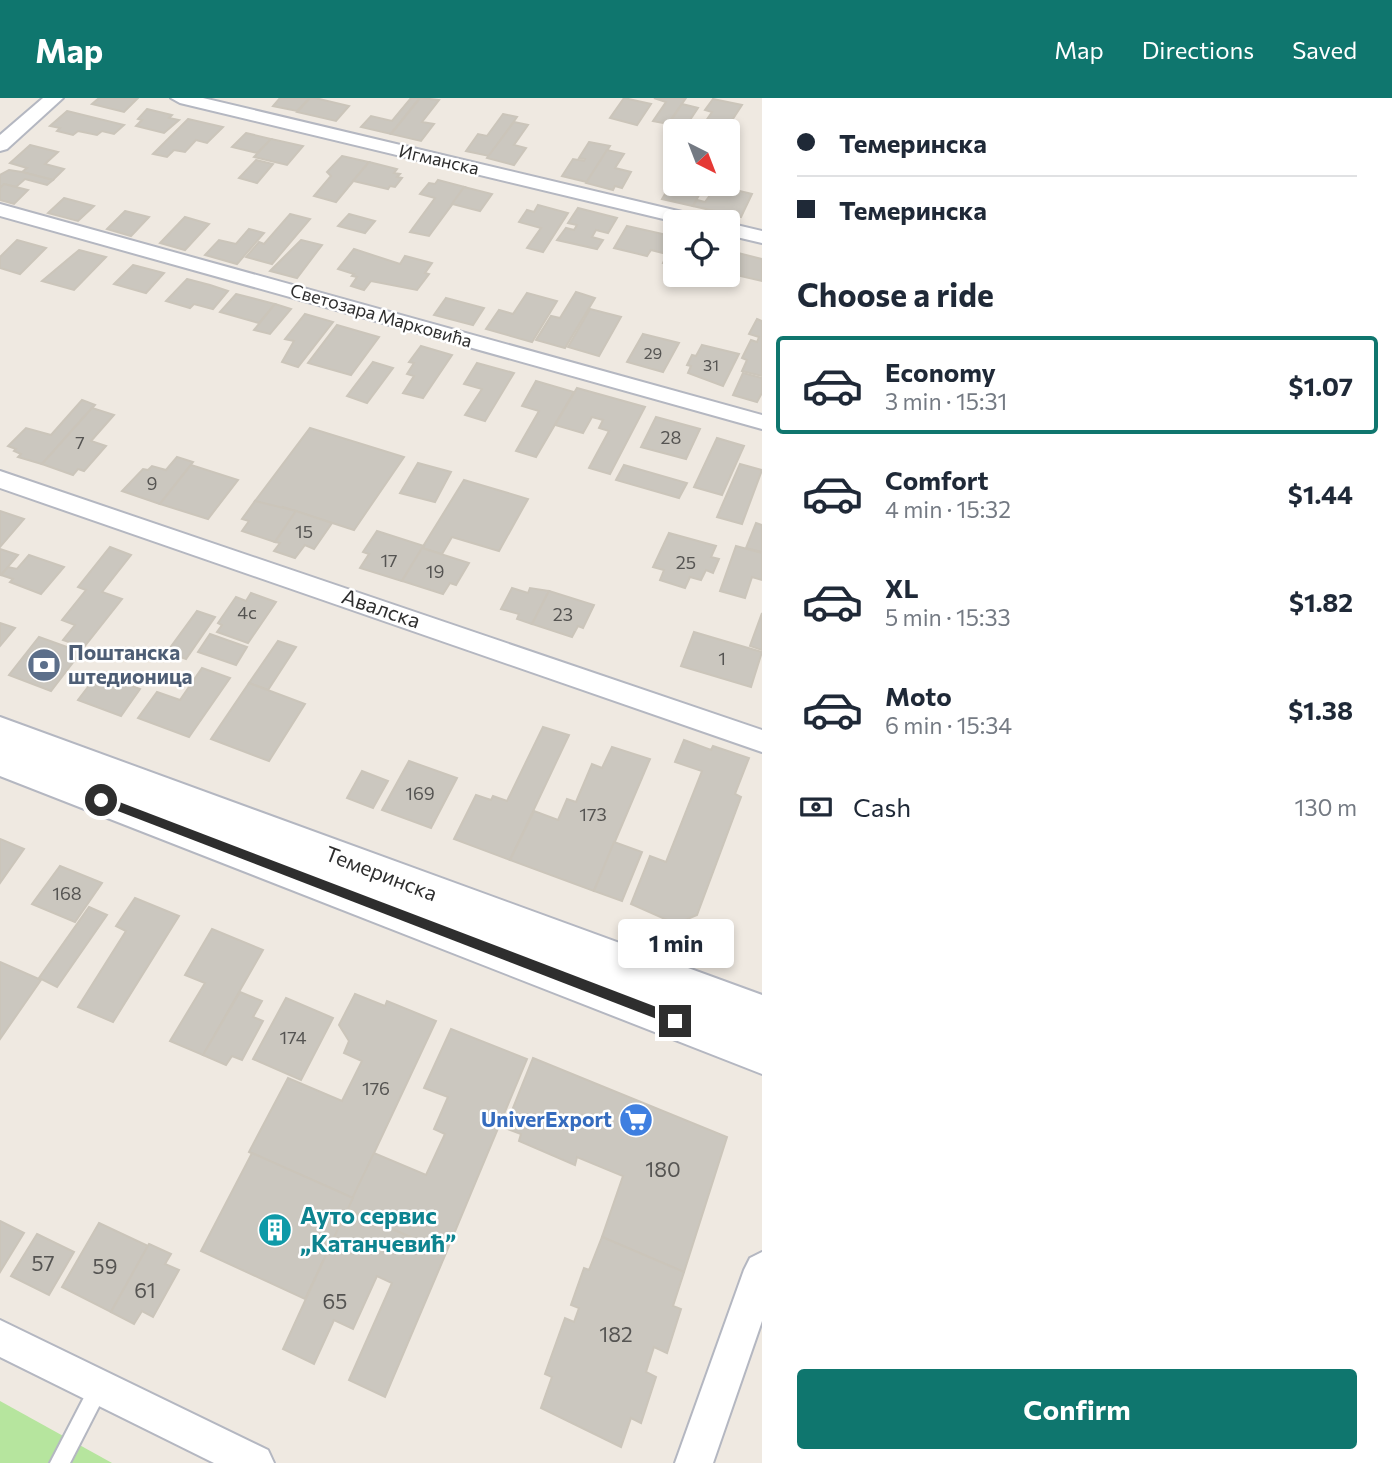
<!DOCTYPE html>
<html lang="en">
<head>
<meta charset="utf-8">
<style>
  body { margin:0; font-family:Commissioner,sans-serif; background:#f6f6f7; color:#1f2937; height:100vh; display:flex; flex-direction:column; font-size:26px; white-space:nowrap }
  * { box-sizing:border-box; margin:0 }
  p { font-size:23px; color:#747a83 }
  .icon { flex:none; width:38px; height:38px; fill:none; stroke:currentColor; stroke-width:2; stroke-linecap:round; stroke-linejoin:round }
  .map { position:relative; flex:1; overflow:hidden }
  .sheet { display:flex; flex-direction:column; background:#fff; width:630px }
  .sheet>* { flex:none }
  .top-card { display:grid; align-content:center; height:154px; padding:0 35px; background:#fff }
  .needle { width:46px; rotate:138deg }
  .tools { position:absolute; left:663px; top:21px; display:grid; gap:14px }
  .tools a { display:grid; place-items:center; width:77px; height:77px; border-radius:7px; background:#fff; box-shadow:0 4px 10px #0003; font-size:35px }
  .end { position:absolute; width:32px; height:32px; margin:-16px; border:9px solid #2e2e2e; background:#fff; box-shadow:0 0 0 4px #fff }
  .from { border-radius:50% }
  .bubble { position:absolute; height:49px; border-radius:7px; background:#fff; box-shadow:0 4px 10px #0003; font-size:23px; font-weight:700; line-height:49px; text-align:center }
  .top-card b { display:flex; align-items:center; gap:24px; height:66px; font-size:26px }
  .top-card b+b { border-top:2px solid #e0e1e3 }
  .top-card i { width:18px; height:18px; background:#1f2937 }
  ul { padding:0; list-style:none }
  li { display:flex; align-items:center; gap:21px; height:98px; margin:0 14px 10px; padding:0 21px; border:4px solid transparent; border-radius:7px }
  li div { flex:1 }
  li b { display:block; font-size:26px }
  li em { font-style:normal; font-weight:700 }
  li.active { border-color:#0f766e }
  li>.icon { width:63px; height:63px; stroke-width:1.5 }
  h2 { padding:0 35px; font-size:32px; line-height:84px }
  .pay { display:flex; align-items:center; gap:18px; height:77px; padding:0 35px; font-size:26px }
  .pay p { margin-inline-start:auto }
  .primary-button { display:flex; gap:14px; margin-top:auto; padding:14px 35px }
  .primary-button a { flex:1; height:80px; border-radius:7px; background:#0f766e; color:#fff; font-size:28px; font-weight:700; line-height:80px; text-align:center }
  header { display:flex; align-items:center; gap:42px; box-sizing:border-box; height:98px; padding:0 35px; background:#0f766e; color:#fff }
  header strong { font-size:33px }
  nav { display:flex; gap:38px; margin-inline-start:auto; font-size:24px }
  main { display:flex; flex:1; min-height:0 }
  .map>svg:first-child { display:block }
</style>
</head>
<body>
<header>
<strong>Map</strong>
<nav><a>Map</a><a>Directions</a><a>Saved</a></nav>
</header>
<main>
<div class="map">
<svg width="762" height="1365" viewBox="0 0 762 1365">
  <rect width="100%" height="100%" fill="#efe9e1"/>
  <!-- green -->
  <polygon fill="#b6e59e" points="0,1303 112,1365 0,1365"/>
  <!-- building -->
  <g fill="#cbc7bf" stroke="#cbc5ba" stroke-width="2">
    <polygon points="99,0 138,0 124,14 92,6"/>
    <polygon points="280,0 306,0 309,1 297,13 273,8"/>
    <polygon points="310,0 315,0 349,8 336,23 297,14"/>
    <polygon points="411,0 420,0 391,36 361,29 371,18 392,23"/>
    <polygon points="420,0 439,2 422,24 434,26 421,43 391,36"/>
    <polygon points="624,0 651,6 637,27 610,20"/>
    <polygon points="686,0 668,26 653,23 666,4 654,0"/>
    <polygon points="713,1 742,7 725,33 699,33 712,14 705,12"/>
    <polygon points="682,6 698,10 684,31 693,33 668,27"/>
    <polygon points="147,11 172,17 169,20 179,22 164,35 136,28 142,22 138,21"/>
    <polygon points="67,13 124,27 114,36 102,33 97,37 78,33 73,37 57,33 60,30 50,28"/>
    <polygon points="503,16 517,19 489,58 466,53 478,36 487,38"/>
    <polygon points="188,21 223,29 207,45 196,42 185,54 174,52 167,59 153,56"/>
    <polygon points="514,24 528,27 514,47 526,50 514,67 487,60"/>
    <polygon points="246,35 271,41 257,55 232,49"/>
    <polygon points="271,41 303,48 287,67 254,59"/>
    <polygon points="589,44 610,48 587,84 562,78 573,61 584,63 585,61 579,60"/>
    <polygon points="30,47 58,54 45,66 64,71 53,82 22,74 27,70 10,65"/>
    <polygon points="607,52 624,56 615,70 631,74 622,90 615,88 613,92 586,85"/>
    <polygon points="342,58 369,64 336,104 314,98 331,78 327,74"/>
    <polygon points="256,62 273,66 257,85 239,80"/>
    <polygon points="369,64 397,71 394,75 400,76 397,79 402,80 395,89 390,88 388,91 353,83"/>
    <polygon points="9,72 22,74 53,82 47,87 25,81 16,89 4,86 0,90 0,77"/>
    <polygon points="438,82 465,89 429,138 410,134 435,100 420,96 429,85 435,86"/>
    <polygon points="672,84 676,86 705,86 693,108 662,101"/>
    <polygon points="4,86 28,92 14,106 0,102 0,90"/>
    <polygon points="464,89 492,96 480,113 452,106"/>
    <polygon points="731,91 752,96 741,119 693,108 697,102 705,104 713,93 728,96"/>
    <polygon points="64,100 94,108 78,123 48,115"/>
    <polygon points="538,107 568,115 543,154 527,150 541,130 519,124 527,112 534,114"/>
    <polygon points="578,110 617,120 608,135 596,132 592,139 603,142 597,151 557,142 566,130 574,132 577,127 568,125"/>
    <polygon points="125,113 149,119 131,138 107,131"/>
    <polygon points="290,116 310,121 272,166 246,159 259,144 264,146"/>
    <polygon points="349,116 375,123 365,135 338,128"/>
    <polygon points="185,119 209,126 185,152 160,145"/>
    <polygon points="627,128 676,139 676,141 667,156 651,152 647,158 614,150"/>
    <polygon points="249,131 264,135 237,166 205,157 219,142 236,146"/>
    <polygon points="676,141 676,168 663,165 667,156"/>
    <polygon points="17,142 46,150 20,176 0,170 0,159"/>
    <polygon points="301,142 322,147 297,180 270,173"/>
    <polygon points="354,151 400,166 405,158 432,165 425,175 429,176 417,192 371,183 364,192 351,188 357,179 352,178 354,176 338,171"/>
    <polygon points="79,152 106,159 74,192 42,183"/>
    <polygon points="738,155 762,161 762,183 728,175"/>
    <polygon points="133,167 164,175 146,195 114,186"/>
    <polygon points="187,181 210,187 228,193 213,211 194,206 190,210 166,203"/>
    <polygon points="576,194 595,200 565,250 536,242 551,218 560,220"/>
    <polygon points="527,195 557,203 532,244 486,231 499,212 513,216"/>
    <polygon points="236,196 275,206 259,225 220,214"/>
    <polygon points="446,200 484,210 473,227 434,217"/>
    <polygon points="275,206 291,211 270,236 254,232"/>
    <polygon points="590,211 621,219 599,258 568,249"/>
    <polygon points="305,216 333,224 298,269 282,264 294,243 285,241"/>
    <polygon points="757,221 762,223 762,278 742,273 747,262 742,260 751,242 757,244 759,239 749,236"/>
    <polygon points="337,227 379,239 351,277 308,265"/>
    <polygon points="643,236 679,245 663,274 627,264"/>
    <polygon points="702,247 739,256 723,288 688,275 691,268 687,267 692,257 696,258"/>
    <polygon points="421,248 452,257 423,300 403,295 414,278 407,276 414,265 409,264"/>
    <polygon points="373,264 393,270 367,305 347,298"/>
    <polygon points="477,265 514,275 485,323 465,317 482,291 464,286"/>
    <polygon points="743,275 762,280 762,295 757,304 733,297"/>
    <polygon points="536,283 574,294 536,359 516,353 539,313 522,308"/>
    <polygon points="577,290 645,309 610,376 589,370 609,333 599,330 603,322 592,319 583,335 555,327"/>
    <polygon points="82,302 95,307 42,366 18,359 21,356 14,353 16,351 8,348 26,330 51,337"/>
    <polygon points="92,310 114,317 91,343 106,348 84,373 78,371 73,377 42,366"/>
    <polygon points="656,319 700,331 686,361 641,349"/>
    <polygon points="310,330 404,359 354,432 283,409 281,412 255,403"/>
    <polygon points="717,340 744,348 722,397 694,389"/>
    <polygon points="177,359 193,364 160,406 122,393 143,371 148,372 152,368 166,372"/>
    <polygon points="418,365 451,374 435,404 400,395"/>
    <polygon points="740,366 762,372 742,426 717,419"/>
    <polygon points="191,367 238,382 208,421 160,406"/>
    <polygon points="624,367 687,385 679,400 616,382"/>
    <polygon points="464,382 528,401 499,453 452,439 442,456 422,450"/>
    <polygon points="255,403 296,413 275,444 242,433 249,423 242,421"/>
    <polygon points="0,413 24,421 0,449"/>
    <polygon points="296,413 332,425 314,451 305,447 295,460 274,453 280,445 275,444"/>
    <polygon points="756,425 762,427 762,454 746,450"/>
    <polygon points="377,433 424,448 402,483 360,470 369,456 363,454"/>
    <polygon points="669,435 716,448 711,459 719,461 713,475 706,472 701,482 690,479 685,490 660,482 664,472 653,469"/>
    <polygon points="736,448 762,455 762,482 752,479 745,500 720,493"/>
    <polygon points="110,449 131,457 102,494 122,501 84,549 63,542 75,527 62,522 86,492 78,489"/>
    <polygon points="422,450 469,465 456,487 450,485 443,496 402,483"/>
    <polygon points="0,451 18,457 1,477 0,476"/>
    <polygon points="29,457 64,469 41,496 10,484 13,481 1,477 8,469 17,471"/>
    <polygon points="512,490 528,495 530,490 549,493 532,526 517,521 519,516 501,511"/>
    <polygon points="549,493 594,507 583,530 578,528 572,539 532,526"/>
    <polygon points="251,495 276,504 248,545 217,534 222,527 218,525 236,499 246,503"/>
    <polygon points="197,513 215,519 186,561 167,554"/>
    <polygon points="762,515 762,552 750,548"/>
    <polygon points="0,525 15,530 0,548"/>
    <polygon points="694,534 762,554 751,589 681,568"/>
    <polygon points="210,536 247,549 236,567 198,554"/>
    <polygon points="39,539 81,554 51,593 9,577"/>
    <polygon points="278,543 296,549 268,592 249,585"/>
    <polygon points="202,570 230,580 189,639 138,620 157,594 180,602"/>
    <polygon points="98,576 140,591 121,618 78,602"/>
    <polygon points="249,585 305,606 269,663 211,641"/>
    <polygon points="543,629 569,637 510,762 454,741 476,697 491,702 493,698 507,703"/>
    <polygon points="684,642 711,652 713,648 749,660 735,696 741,699 697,817 676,826 631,806 650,758 666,764 702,673 675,664"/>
    <polygon points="612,649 650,661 594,793 510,762 534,713 558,722 567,701 576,704 592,666 602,670"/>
    <polygon points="409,663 457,680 431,730 382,712"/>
    <polygon points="362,673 388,683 373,710 347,700"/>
    <polygon points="0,741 24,751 0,785"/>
    <polygon points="614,744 642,754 622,803 594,793"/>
    <polygon points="60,768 102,785 75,824 32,806"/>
    <polygon points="135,800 179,818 113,924 78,909 126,833 116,828"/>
    <polygon points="89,809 107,817 57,889 39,880"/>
    <polygon points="635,827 654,834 650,846 631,839"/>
    <polygon points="212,831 263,852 203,957 170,943 205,885 185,877"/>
    <polygon points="0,864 41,882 0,941"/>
    <polygon points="240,894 262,903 253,919 263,923 242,962 232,958 226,967 203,957"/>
    <polygon points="355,896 385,908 387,903 436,923 353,1100 249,1054 288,980 342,1003 362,963 344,955 349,943 339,927"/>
    <polygon points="286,900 333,920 301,982 253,961"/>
    <polygon points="451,931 527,961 446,1155 347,1111 374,1055 426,1077 445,1036 434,1031 448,999 424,990"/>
    <polygon points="533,960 727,1039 684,1174 602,1139 623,1078 577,1059 575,1067 519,1043 521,1036 505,1030"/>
    <polygon points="252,1055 353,1100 305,1201 201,1153"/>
    <polygon points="347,1111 446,1155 385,1299 349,1282 392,1185 377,1178 353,1231 334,1222 314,1266 283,1251"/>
    <polygon points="0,1123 24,1135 0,1174"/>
    <polygon points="99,1125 148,1148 111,1214 62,1189"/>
    <polygon points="37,1136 74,1154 49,1197 11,1178"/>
    <polygon points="602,1139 684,1174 673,1208 681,1211 667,1255 654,1249 646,1274 656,1279 641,1325 631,1320 621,1349 541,1310 552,1279 545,1276 565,1220 574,1224 579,1210 571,1207 584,1170 589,1172"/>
    <polygon points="149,1146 171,1156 165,1166 179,1172 153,1219 142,1213 134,1226 111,1214"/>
  </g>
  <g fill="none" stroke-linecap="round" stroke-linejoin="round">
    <!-- service casing -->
    <g stroke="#b4b7c1" stroke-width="4">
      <polygon id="service" points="100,1280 107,1282 109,1289 70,1365 50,1365 93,1282"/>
    </g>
    <!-- minor casing -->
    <g stroke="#b4b7c1" stroke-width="4">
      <g id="minor">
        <polygon points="43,0 63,0 7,51 0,53 0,37"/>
        <polygon points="171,0 203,0 699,118 709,124 676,124 180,5"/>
        <polygon points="0,106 762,317 762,331 0,118"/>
        <polygon points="728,125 762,133 762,145 728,137"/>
        <polygon points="0,373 762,632 762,654 0,390"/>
        <polygon points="762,1154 762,1223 713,1365 675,1365 744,1172 750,1160"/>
        <polygon points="0,1222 268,1352 274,1365 214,1365 0,1259"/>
      </g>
    </g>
    <!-- secondary casing -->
    <g stroke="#b4b7c1" stroke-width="4">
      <polygon id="secondary" points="0,619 762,897 762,976 0,678"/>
    </g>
    <!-- service -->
    <use href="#service" fill="#fff" fill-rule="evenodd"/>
    <!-- minor -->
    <use href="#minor" fill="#fff" fill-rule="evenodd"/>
    <!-- secondary -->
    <use href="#secondary" fill="#fff" fill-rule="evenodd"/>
  </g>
  <!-- route -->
  <polygon fill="#2e2e2e" points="101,697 680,918 682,923 675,928 97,705 95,702"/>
  <!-- icons -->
  <defs>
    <g id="bank-disc" transform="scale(1.75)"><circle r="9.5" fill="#5c6f8a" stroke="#fff"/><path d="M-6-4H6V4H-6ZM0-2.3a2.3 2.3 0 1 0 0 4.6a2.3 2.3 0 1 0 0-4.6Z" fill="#fff"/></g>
    <g id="supermarket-disc" transform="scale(1.75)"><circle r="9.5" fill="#3f7fe0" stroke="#fff"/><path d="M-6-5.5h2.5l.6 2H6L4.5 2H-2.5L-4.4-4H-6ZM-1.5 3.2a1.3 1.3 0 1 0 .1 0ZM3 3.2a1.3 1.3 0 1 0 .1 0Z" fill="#fff"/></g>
    <g id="building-disc" transform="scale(1.75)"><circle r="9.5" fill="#0f9aa8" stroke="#fff"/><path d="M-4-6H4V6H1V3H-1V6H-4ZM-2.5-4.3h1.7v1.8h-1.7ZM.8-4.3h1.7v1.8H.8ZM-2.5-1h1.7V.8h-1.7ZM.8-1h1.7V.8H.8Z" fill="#fff"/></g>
  </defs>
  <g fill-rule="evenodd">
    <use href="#bank-disc" x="44" y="567"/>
    <use href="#supermarket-disc" x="636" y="1022"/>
    <use href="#building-disc" x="275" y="1132"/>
  </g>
  <g text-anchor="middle" stroke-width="5" stroke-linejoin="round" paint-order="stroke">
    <!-- far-number labels -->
    <g font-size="16" fill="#555452">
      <text x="653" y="261">29</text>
      <text x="711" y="273">31</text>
    </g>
    <!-- far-street labels -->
    <g font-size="18" fill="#2e2e2e" stroke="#fff">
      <text transform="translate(439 62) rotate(13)" y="6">Игманска</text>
      <text transform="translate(381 218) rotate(16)" y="6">Светозара Марковића</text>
    </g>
    <!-- number labels -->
    <g font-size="18" fill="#555452">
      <text x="671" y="346">28</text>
      <text x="80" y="351">7</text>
      <text x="152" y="392">9</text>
      <text x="304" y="440">15</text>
      <text x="389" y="469">17</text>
      <text x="686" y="471">25</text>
      <text x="435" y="480">19</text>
      <text x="247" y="521">4c</text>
      <text x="563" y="523">23</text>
      <text x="722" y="567">1</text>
      <text x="420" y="702">169</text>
      <text x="593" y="723">173</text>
      <text x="67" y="802">168</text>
      <text x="293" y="946">174</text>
      <text x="376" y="997">176</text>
    </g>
    <!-- street labels -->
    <g font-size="21" fill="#2e2e2e" stroke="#fff">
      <text transform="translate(381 511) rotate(19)" y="7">Авалска</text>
      <text transform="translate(381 776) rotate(21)" y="7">Темеринска</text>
    </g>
    <!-- service labels -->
    <g font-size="21" font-weight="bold" fill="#4e5e75" stroke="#fff" text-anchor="start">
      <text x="68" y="562">Поштанска<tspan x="68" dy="24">штедионица</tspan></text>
    </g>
    <!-- shop labels -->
    <g font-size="21" font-weight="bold" fill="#366cbe" stroke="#fff" text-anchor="end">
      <text x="612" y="1029">UniverExport</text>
    </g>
    <!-- near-number labels -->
    <g font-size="21" fill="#555452">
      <text x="663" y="1079">180</text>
      <text x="43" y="1173">57</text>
      <text x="105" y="1176">59</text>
      <text x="145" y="1200">61</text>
      <text x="335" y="1211">65</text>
      <text x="616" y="1244">182</text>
    </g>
    <!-- near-culture labels -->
    <g font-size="24" font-weight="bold" fill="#0d838f" stroke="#fff" text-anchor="start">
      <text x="300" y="1126">Ауто сервис<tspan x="300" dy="28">„Катанчевић”</tspan></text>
    </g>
  </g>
</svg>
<div class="tools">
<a><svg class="needle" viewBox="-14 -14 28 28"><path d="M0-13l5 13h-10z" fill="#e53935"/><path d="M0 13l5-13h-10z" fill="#747a83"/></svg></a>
<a><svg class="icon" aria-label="locate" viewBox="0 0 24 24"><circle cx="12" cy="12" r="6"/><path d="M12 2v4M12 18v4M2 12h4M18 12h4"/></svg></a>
</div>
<i class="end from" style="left:101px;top:702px"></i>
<i class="end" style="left:675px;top:923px"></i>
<div class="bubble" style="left:618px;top:821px;width:116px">1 min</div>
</div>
<section class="sheet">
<div class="top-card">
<b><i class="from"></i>Темеринска</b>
<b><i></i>Темеринска</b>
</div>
<h2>Choose a ride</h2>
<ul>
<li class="active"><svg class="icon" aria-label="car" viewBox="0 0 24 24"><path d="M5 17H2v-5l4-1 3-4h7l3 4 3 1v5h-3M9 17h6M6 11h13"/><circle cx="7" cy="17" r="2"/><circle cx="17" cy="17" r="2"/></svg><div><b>Economy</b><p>3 min · 15:31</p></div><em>$1.07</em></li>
<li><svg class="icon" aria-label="car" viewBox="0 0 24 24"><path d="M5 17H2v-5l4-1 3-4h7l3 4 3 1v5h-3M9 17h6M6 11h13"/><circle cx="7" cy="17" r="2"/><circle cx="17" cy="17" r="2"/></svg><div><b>Comfort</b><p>4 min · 15:32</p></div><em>$1.44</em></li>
<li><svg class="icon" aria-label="car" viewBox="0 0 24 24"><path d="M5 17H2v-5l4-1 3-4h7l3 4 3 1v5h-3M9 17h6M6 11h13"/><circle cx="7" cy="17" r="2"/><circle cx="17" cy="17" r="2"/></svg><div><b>XL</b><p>5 min · 15:33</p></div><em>$1.82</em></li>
<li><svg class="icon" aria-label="car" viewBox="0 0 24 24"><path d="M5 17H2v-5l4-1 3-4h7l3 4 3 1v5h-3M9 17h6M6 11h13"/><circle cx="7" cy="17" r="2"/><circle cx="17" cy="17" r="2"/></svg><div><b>Moto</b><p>6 min · 15:34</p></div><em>$1.38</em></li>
</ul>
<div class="pay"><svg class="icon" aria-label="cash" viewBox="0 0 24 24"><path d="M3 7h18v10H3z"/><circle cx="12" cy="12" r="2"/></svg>Cash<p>130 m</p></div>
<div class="primary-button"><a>Confirm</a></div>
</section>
</main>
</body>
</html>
